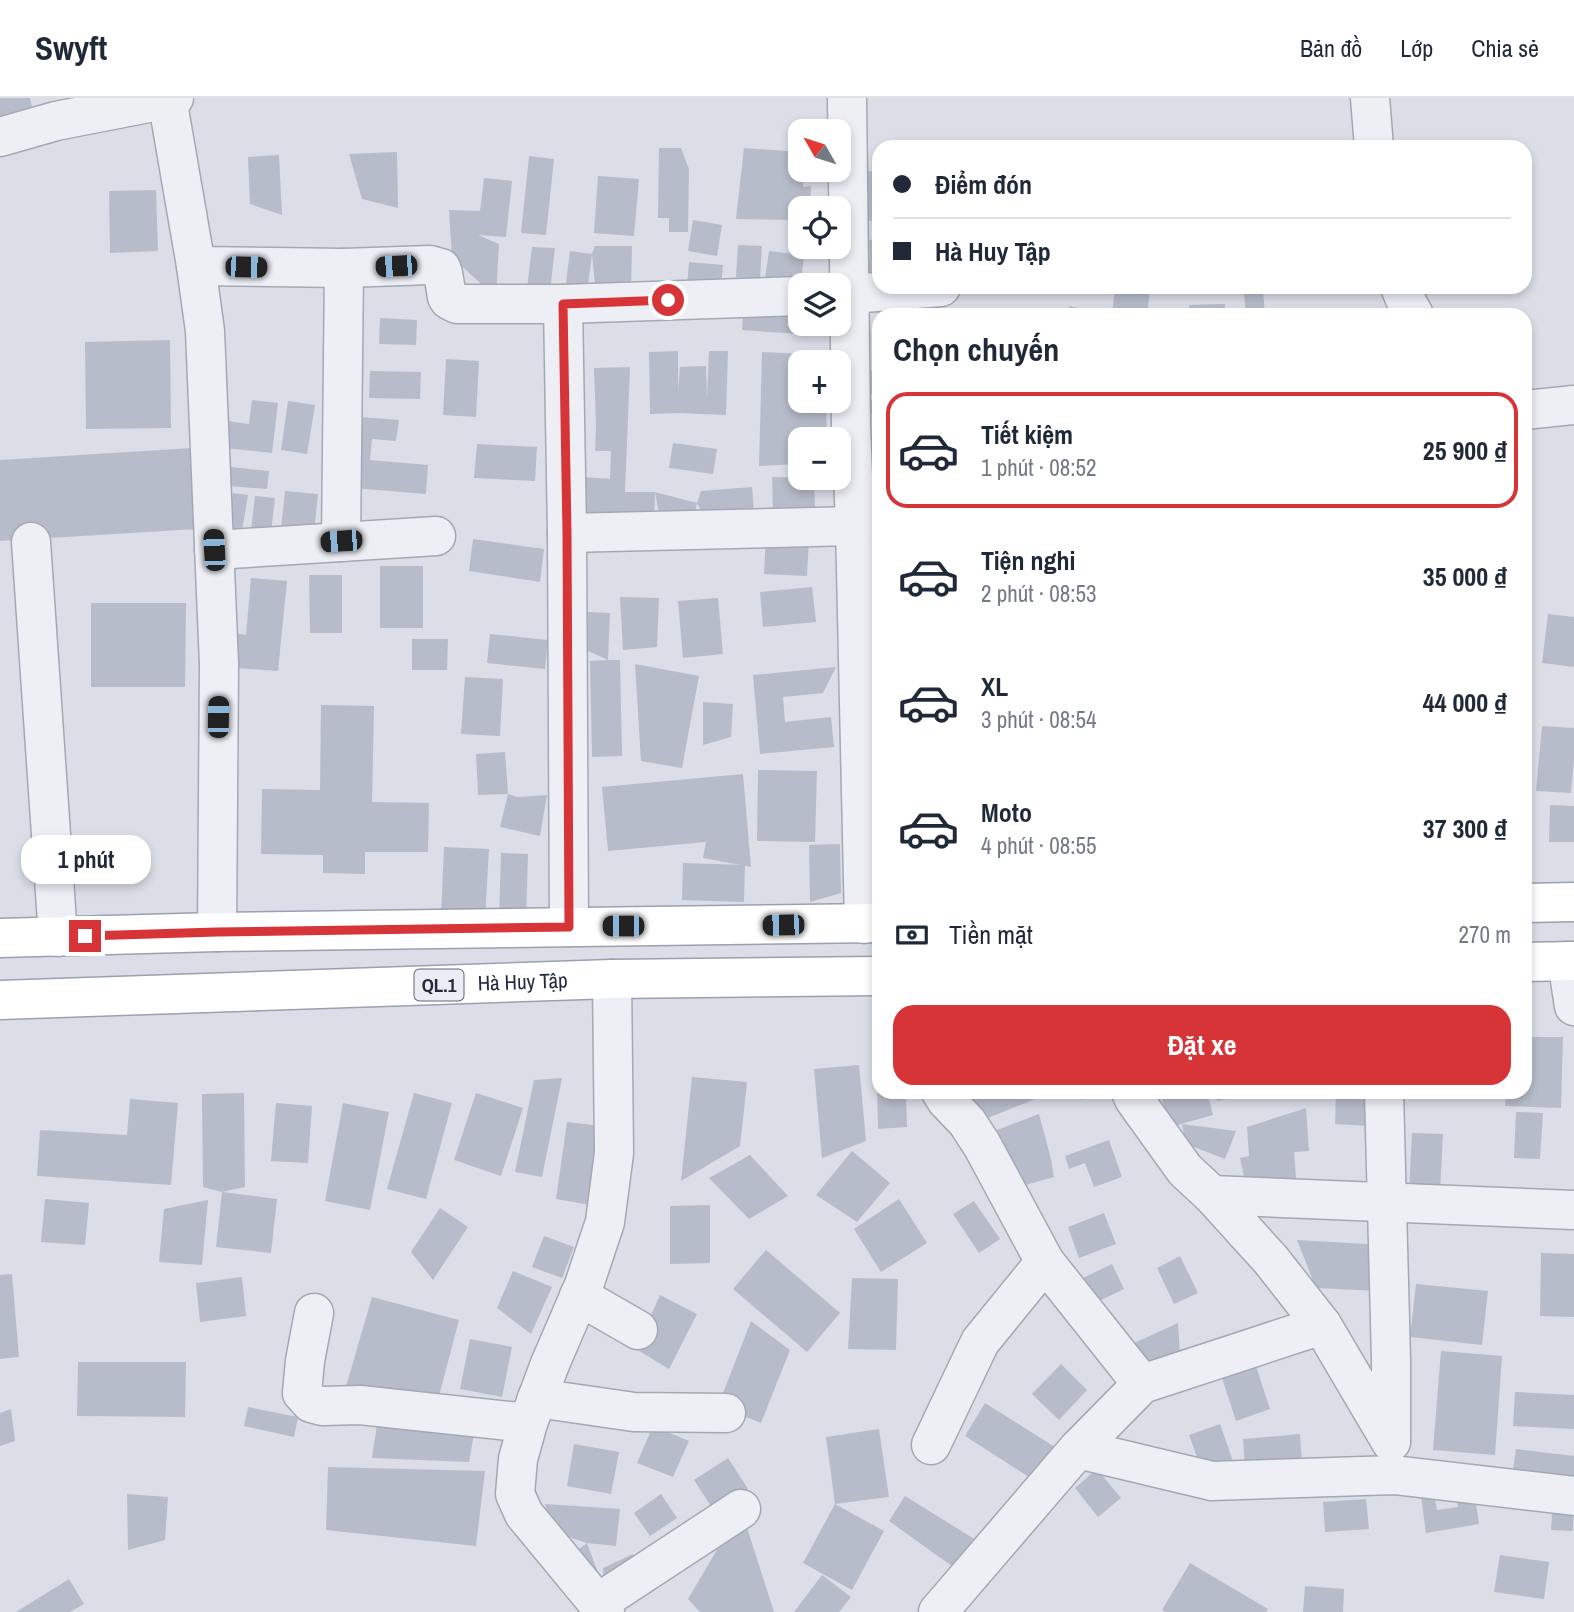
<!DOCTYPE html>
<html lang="vi">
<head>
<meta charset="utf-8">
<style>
  body { margin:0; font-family:"Archivo Narrow",sans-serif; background:#f6f6f7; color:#1f2937; height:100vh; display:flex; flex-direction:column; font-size:26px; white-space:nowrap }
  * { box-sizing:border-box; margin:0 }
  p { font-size:23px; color:#747a83 }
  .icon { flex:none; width:38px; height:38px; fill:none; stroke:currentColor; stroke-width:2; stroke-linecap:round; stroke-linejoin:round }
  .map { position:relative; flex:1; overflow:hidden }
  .details { position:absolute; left:872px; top:210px; width:660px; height:791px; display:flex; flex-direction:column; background:#fff; border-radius:21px; box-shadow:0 4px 10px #0003 }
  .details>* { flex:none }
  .hud { position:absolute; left:872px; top:42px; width:660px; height:154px; border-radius:21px; box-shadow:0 4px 10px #0003; display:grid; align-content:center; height:154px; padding:0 21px; background:#fff }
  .needle { width:46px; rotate:309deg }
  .tools { position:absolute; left:788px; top:21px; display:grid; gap:14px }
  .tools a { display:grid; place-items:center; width:63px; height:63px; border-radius:14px; background:#fff; box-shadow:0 4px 10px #0003; font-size:35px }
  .end { position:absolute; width:32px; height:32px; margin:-16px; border:9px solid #d73438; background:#fff; box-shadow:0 0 0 4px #fff }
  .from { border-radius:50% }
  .bubble { position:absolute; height:49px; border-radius:21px; background:#fff; box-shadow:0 4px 10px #0003; font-size:23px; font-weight:700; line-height:49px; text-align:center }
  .car { position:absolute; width:21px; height:42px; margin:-21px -10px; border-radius:9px; box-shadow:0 0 5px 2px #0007; background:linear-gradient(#222 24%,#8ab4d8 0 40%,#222 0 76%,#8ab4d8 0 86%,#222 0) }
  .hud b { display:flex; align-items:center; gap:24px; height:66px; font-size:26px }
  .hud b+b { border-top:2px solid #e0e1e3 }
  .hud i { width:18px; height:18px; background:#1f2937 }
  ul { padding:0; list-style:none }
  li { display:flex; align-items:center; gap:21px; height:116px; margin:0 14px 10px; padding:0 7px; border:4px solid transparent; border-radius:21px }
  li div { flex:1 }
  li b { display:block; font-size:26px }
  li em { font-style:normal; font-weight:700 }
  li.selected { border-color:#d73438 }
  li>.icon { width:63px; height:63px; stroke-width:1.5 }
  h2 { padding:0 21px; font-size:32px; line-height:84px }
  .pay { display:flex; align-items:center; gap:18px; height:77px; padding:0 21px; font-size:26px }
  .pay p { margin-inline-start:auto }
  .button { display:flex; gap:14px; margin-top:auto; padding:14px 21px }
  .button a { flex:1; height:80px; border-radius:21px; background:#d73438; color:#fff; font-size:28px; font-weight:700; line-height:80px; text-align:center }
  header { display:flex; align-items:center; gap:42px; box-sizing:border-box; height:98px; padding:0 35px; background:#fff; border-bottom:2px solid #e0e1e3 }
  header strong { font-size:33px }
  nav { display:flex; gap:38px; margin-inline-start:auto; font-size:24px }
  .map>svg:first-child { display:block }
</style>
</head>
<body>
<header>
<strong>Swyft</strong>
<nav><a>Bản đồ</a><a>Lớp</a><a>Chia sẻ</a></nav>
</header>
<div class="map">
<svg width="1574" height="1514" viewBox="0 0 1574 1514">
  <rect width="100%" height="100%" fill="#dbdee7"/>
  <!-- building -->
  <g fill="#b7bcca">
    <polygon points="0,0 30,0 34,19 0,25"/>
    <polygon points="659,50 681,50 689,71 688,134 669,134 669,120 658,120"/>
    <polygon points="744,50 800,54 800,72 804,72 803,89 811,88 810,110 800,110 800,122 736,121"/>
    <polygon points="397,54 398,110 362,101 349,56"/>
    <polygon points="279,57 282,117 250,106 248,59"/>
    <polygon points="529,58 554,61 546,137 521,135"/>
    <polygon points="853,72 878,74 877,123 850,121"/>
    <polygon points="598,78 639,81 634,138 594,135"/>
    <polygon points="484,80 512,83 506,139 478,137 499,146 496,200 452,159 449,112 480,113"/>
    <polygon points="156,92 158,153 110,155 109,93"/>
    <polygon points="693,122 722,127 717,158 688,153"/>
    <polygon points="878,141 878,185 867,184 870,158 869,142"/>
    <polygon points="738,147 762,148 760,181 736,179"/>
    <polygon points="595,148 632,148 631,197 596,197 592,156 587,195 564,201 570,153 592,156"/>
    <polygon points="532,149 555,150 549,202 526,199"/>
    <polygon points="769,153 804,157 801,185 765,181"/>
    <polygon points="689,164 723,167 721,191 687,188"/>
    <polygon points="1115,189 1150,193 1147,217 1112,217"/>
    <polygon points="1263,192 1265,217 1246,217 1244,193"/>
    <polygon points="1225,206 1225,217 1189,217 1189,207"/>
    <polygon points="744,207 800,211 800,236 742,232"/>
    <polygon points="1069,208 1105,216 1105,217 1070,217"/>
    <polygon points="380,220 417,222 416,247 379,246"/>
    <polygon points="170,242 171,330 86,331 85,244"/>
    <polygon points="678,253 678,293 680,269 706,268 707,301 709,253 728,253 726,317 679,315 650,316 649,254"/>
    <polygon points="762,254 824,257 824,264 800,264 800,303 826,303 827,341 800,341 800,366 759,368"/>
    <polygon points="446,261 479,263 476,319 443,317"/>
    <polygon points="630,269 625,394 655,394 654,425 580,426 583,379 610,381 611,353 595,353 596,327 594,270"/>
    <polygon points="878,270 878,293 866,299 868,275"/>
    <polygon points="370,273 421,274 420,301 369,300"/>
    <polygon points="878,299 878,316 866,317 862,307"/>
    <polygon points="252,302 278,305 272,355 225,350 227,323 249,326"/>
    <polygon points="288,303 315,307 307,356 281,352"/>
    <polygon points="360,319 399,322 396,343 372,341 370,362 428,367 426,396 354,390"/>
    <polygon points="673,345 717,351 713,376 669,370"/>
    <polygon points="477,346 537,349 535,383 474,380"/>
    <polygon points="192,350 196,431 0,443 0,362"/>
    <polygon points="231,369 269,373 267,391 229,388"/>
    <polygon points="875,372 878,372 878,440 876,440"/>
    <polygon points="772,379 814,380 815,409 773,410"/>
    <polygon points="752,389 755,425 705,420 697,405 701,393"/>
    <polygon points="285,393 318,396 314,435 281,431"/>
    <polygon points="655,394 697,405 692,428 661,425"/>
    <polygon points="233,395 248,397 242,433 227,436"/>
    <polygon points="255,398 275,400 271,434 251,432"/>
    <polygon points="766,438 809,440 807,478 764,476"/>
    <polygon points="473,441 544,451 540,484 469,473"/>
    <rect x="380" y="468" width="43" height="62"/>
    <polygon points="309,477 342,477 342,535 310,535"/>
    <polygon points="251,480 287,483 278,573 234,570 236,535 246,537"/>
    <polygon points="812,489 816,524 763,529 760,494"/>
    <polygon points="620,499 659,500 657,549 623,552"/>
    <polygon points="718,500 723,556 683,560 678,503"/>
    <polygon points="91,505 186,505 185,589 91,589"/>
    <polygon points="587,514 610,515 608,562 620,562 622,658 592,659 590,563 608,562 586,552"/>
    <polygon points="1548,516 1574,519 1574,569 1542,565"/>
    <polygon points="490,536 548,542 545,571 487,565"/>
    <polygon points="412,541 448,541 447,572 412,572"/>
    <polygon points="635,566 699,578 682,670 641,663"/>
    <polygon points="836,569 823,595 783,599 785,624 831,619 834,649 760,656 753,577"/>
    <polygon points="465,579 503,581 500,638 461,636"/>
    <polygon points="703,604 733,606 731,639 703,647"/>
    <polygon points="321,607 374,608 372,704 429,705 428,754 365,754 365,776 323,775 323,757 261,756 262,691 320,692"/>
    <polygon points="1542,628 1574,630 1574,661 1571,695 1536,693"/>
    <polygon points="505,654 508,696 478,697 476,656"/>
    <polygon points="758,672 817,673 815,744 757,743"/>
    <polygon points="743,676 751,769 703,760 706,744 608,753 602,689"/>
    <polygon points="508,696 518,699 547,697 540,738 500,729"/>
    <polygon points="1550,707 1574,708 1574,744 1549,744"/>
    <polygon points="840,746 841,795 810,804 809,747"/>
    <polygon points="444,749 489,751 485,821 441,819"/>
    <polygon points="501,755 528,756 526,822 499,821"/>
    <polygon points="683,765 745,767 744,804 682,802"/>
    <polygon points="1524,939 1563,939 1561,1010 1505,1008 1506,994 1524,994"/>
    <polygon points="859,967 866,1043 822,1060 814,971"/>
    <polygon points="692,979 747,984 740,1048 681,1083"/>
    <polygon points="562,980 542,1079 515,1074 534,982"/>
    <polygon points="877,994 906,994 907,1029 878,1031"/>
    <polygon points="962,994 1030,994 1035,1001 978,1024"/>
    <polygon points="1063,994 1084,994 1083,1002"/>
    <polygon points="1160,994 1207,994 1213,1017 1170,1029"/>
    <polygon points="1216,994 1241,994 1242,998 1217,1003"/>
    <polygon points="1336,994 1371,994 1369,1028 1335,1026"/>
    <polygon points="244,995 245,1089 222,1094 277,1101 271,1155 216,1149 222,1094 203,1089 202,996"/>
    <polygon points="414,995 452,1005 426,1101 387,1091"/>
    <polygon points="476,995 523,1010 501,1078 454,1062"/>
    <polygon points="130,1001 178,1005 171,1087 37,1078 40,1032 127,1037"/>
    <polygon points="276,1005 312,1008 308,1065 271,1063"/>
    <polygon points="343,1005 389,1014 370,1112 325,1103"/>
    <polygon points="1306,1010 1309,1053 1294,1054 1297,1092 1245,1083 1240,1060 1249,1058 1247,1029"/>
    <polygon points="1516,1014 1543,1015 1540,1061 1514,1060"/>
    <polygon points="1039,1016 1051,1061 1054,1079 1018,1089 997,1032"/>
    <polygon points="567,1024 601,1028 590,1107 556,1101"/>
    <polygon points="1182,1026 1236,1033 1225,1061 1186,1046"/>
    <polygon points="1412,1035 1443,1036 1440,1094 1409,1093"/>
    <polygon points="1109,1042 1122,1079 1094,1089 1085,1065 1069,1071 1065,1058"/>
    <polygon points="852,1053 890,1085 857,1124 816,1097"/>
    <polygon points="750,1057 788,1098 749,1121 709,1080"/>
    <polygon points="45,1101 89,1105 85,1147 41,1144"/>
    <polygon points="899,1101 927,1145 881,1174 854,1131"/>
    <polygon points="208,1102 202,1167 159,1164 164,1111"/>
    <polygon points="974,1103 1000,1141 979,1155 953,1116"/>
    <polygon points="710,1107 710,1165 670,1166 670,1108"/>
    <polygon points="440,1110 468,1129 433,1182 411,1154"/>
    <polygon points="1104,1115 1116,1146 1079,1160 1068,1129"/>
    <polygon points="544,1138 574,1149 562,1180 532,1169"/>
    <polygon points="1297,1142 1383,1147 1380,1193 1316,1190"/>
    <polygon points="766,1152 840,1215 807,1254 733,1191"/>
    <polygon points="1541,1155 1574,1156 1574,1219 1540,1218"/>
    <polygon points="1180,1158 1198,1195 1174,1206 1157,1170"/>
    <polygon points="1112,1166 1124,1191 1093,1206 1081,1181"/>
    <polygon points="513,1173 552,1189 531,1236 497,1210"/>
    <polygon points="12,1176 19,1259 0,1261 0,1177"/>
    <polygon points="242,1179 246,1218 200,1224 196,1185"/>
    <polygon points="852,1180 898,1181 896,1252 848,1251"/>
    <polygon points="1416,1186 1488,1193 1482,1247 1410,1239"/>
    <polygon points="660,1197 697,1216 669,1271 636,1251"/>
    <polygon points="372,1199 459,1222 435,1313 345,1292"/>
    <polygon points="751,1223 790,1252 761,1325 718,1308"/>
    <polygon points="1178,1225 1180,1257 1145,1273 1132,1246"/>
    <polygon points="470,1241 512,1249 502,1299 460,1291"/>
    <polygon points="1441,1253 1502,1258 1495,1357 1433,1352"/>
    <polygon points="78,1264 186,1264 185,1319 77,1318"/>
    <polygon points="1255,1265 1270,1311 1236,1323 1221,1277"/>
    <polygon points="1061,1266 1087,1292 1059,1322 1032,1296"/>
    <polygon points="1515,1294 1574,1297 1574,1331 1513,1328"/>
    <polygon points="985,1305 1061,1353 1040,1386 965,1338"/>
    <polygon points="248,1309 298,1319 294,1339 244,1328"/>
    <polygon points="11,1311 15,1343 0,1348 0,1315"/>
    <polygon points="378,1320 474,1336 469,1364 372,1360"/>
    <polygon points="1220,1326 1235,1369 1200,1367 1189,1337"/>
    <polygon points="653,1328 689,1343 673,1379 637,1365"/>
    <polygon points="879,1331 889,1399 835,1406 884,1433 852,1492 803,1465 835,1406 826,1339"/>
    <polygon points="1300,1336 1302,1366 1245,1370 1243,1341"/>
    <polygon points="574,1346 619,1354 611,1396 567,1388"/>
    <polygon points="1516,1351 1574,1358 1574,1387 1512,1379"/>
    <polygon points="728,1360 748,1391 714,1413 694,1382"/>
    <polygon points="328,1369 485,1373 476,1448 326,1432"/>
    <polygon points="1097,1371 1121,1400 1098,1419 1075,1390"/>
    <polygon points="1474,1390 1479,1426 1426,1435 1421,1398 1434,1396 1437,1412 1458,1409 1455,1393"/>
    <polygon points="127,1396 168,1399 165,1442 128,1452"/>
    <polygon points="661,1396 677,1420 650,1438 634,1415"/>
    <polygon points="905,1398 976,1442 956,1471 889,1423"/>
    <polygon points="1366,1401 1369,1431 1325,1434 1323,1404"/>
    <polygon points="1553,1401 1574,1402 1573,1433 1551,1432"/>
    <polygon points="545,1406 620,1411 616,1448 587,1445 553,1434"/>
    <polygon points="741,1411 774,1514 700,1514 688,1501"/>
    <polygon points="587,1445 604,1491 572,1457"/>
    <polygon points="633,1456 636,1471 604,1491 603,1470"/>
    <polygon points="1500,1457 1549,1464 1544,1501 1494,1494"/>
    <polygon points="1190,1465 1268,1511 1266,1514 1165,1514 1162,1512"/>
    <polygon points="822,1477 851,1499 839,1514 794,1514"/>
    <polygon points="69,1481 84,1506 70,1514 16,1514"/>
    <polygon points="1305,1488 1344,1491 1343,1514 1303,1514"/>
  </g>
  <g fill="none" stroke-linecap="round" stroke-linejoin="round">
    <!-- minor casing -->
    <g stroke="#a4a8b4" stroke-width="41">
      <g id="minor">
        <polyline points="167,0 196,168 205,233 219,566 217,834"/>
        <polyline points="847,0 851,328 855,428 864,826"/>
        <polyline points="1370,0 1374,49"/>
        <polyline points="0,39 56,23 174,0"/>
        <polyline points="196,168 344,170 430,167 441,170 443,175 447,199 449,202 457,206 563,206 800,198"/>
        <polyline points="1400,189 1404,199 1414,217"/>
        <polyline points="838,197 941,189"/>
        <polyline points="563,206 567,435 569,829"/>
        <polyline points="1524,312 1574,307"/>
        <polyline points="567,435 855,428"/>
        <polyline points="31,444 58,839"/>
        <polyline points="341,444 344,170"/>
        <polyline points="214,452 436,438"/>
        <polyline points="1567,863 1574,908"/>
        <polyline points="941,994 946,1002 967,1024 982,1047 1045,1164 1142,1286"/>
        <polyline points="1131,994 1134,1001 1185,1072 1212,1097 1271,1162 1322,1227 1391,1344"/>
        <polyline points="1384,994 1391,1261 1391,1342"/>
        <polyline points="1212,1097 1574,1112"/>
        <polyline points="579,1198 638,1232"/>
        <polyline points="314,1215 305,1263 302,1295 311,1305 322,1308 360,1307 528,1325"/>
        <polyline points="537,1300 634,1314 726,1315"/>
        <polyline points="931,1347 980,1244 1045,1164"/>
        <polyline points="1078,1351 1212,1383 1394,1377 1574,1398"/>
        <polyline points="598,1505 741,1411"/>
        <polyline points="605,1514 524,1416 515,1396 518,1361 528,1325 550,1266 584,1187 605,1124 614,1055 612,881"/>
        <polyline points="938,1514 1078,1351 1142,1286 1322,1227"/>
      </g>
    </g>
    <!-- major casing -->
    <g stroke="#99a0b3" stroke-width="41">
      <g id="major">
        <polyline points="1524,805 1574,804"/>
        <polyline points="0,840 217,834 878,825"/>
        <polyline points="1524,864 1574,863"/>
        <path id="s1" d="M0,902L612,881L878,878"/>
      </g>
    </g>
    <!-- minor -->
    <use href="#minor" stroke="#edeff5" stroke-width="38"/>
    <!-- major -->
    <use href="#major" stroke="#fff" stroke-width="38"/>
  </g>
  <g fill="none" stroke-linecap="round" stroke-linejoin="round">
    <!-- route -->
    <polyline stroke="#d73438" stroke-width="9" points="85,838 217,834 569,829 567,435 563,206 668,202"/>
  </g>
  <g text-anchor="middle" stroke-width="7" stroke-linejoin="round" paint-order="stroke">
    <!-- shield labels -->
    <rect fill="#eaedf4" stroke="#5f6474" stroke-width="2" x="414.5" y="871.5" width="49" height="31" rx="5"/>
    <g font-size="19" font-weight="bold" fill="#242a3d">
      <text x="439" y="894">QL.1</text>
    </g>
    <!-- street labels -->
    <g font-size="21" fill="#242a3d" stroke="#eaedf4">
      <text dy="7" stroke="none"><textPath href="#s1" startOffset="523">Hà Huy Tập</textPath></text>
    </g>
  </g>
</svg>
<div class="tools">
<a><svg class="needle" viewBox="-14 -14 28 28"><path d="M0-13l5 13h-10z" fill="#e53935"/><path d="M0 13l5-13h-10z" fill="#747a83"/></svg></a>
<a><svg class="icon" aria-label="locate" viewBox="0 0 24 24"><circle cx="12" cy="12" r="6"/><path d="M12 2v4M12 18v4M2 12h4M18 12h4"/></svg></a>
<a><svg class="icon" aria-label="layers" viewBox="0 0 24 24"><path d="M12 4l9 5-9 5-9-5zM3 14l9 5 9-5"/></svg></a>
<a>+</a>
<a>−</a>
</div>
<i class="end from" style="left:668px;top:202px"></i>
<i class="end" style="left:85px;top:838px"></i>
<div class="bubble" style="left:21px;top:737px;width:130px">1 phút</div>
<i class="car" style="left:396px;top:168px;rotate:267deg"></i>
<i class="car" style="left:246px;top:169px;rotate:91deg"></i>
<i class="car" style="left:341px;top:443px;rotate:266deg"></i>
<i class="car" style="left:214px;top:452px;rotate:357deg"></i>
<i class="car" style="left:218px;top:619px;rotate:1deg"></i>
<i class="car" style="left:783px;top:827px;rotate:269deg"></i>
<i class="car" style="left:623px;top:828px;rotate:270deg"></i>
<div class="hud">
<b><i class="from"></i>Điểm đón</b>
<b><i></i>Hà Huy Tập</b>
</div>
<section class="details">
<h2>Chọn chuyến</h2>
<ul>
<li class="selected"><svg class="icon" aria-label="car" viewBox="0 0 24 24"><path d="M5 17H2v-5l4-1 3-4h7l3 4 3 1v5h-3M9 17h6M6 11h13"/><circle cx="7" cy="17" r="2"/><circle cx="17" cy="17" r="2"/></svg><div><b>Tiết kiệm</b><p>1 phút · 08:52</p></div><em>25 900 ₫</em></li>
<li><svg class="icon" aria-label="car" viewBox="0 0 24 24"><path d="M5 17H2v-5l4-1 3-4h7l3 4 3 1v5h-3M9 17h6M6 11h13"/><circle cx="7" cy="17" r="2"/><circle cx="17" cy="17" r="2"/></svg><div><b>Tiện nghi</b><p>2 phút · 08:53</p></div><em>35 000 ₫</em></li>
<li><svg class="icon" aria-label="car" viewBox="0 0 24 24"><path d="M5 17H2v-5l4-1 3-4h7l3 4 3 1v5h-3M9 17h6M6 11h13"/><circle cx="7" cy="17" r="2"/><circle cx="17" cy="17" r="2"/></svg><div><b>XL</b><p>3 phút · 08:54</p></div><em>44 000 ₫</em></li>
<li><svg class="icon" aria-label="car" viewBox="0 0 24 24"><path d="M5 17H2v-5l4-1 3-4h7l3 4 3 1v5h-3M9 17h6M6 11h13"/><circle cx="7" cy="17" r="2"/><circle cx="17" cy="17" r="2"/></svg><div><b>Moto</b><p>4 phút · 08:55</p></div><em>37 300 ₫</em></li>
</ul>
<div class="pay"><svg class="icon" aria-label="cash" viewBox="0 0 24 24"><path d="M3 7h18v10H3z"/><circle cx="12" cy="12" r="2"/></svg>Tiền mặt<p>270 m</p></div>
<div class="button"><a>Đặt xe</a></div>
</section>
</div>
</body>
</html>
